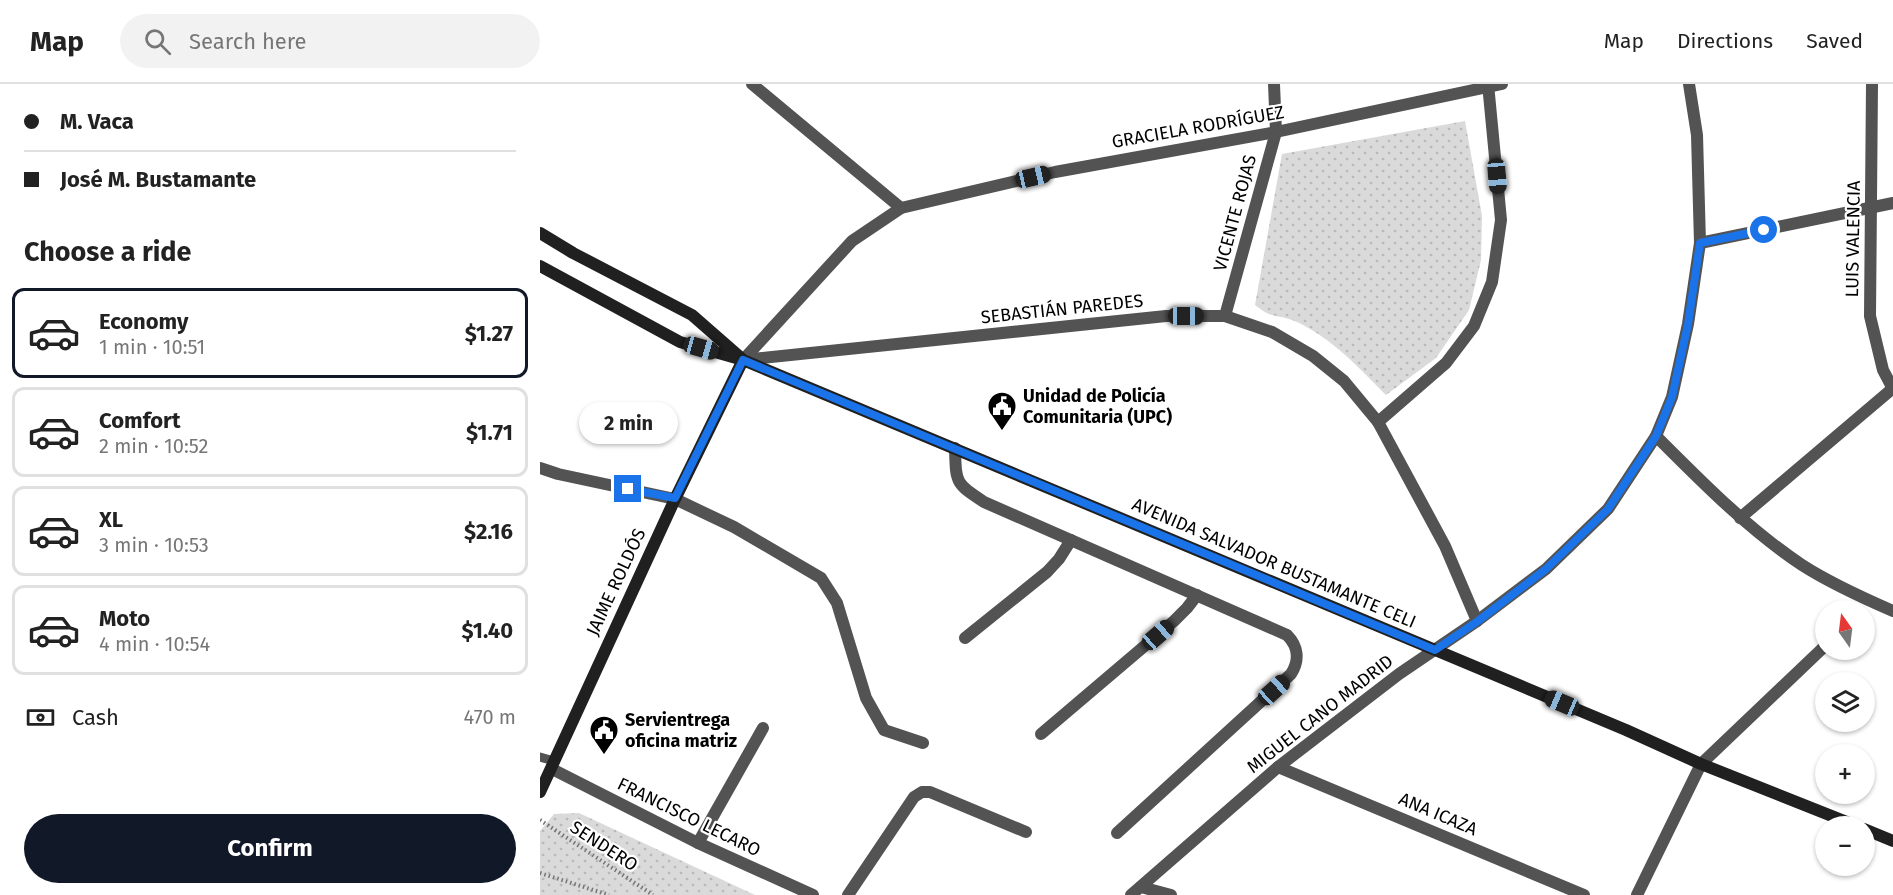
<!DOCTYPE html>
<html lang="en">
<head>
<meta charset="utf-8">
<style>
  body { margin:0; font-family:"Fira Sans",sans-serif; background:#f2f2f2; color:#222; height:100vh; display:flex; flex-direction:column; font-size:22px; white-space:nowrap }
  * { box-sizing:border-box; margin:0 }
  p { font-size:20px; color:#767676 }
  .icon { flex:none; width:33px; height:33px; fill:none; stroke:currentColor; stroke-width:2; stroke-linecap:round; stroke-linejoin:round }
  .map { position:relative; flex:1; overflow:hidden }
  .drawer { display:flex; flex-direction:column; background:#fff; width:540px }
  .drawer>* { flex:none }
  .top-card { display:grid; align-content:center; height:132px; padding:0 24px; background:#fff }
  .needle { width:39px; rotate:346deg }
  .fabs { position:absolute; left:1275px; top:516px; display:grid; gap:12px }
  .fabs a { display:grid; place-items:center; width:60px; height:60px; border-radius:50%; background:#fff; box-shadow:0 2px 4px #0004; font-size:30px }
  .end { position:absolute; width:27px; height:27px; margin:-14px; border:8px solid #1a73e8; background:#fff; box-shadow:0 0 0 3px #fff }
  .from { border-radius:50% }
  .bubble { position:absolute; height:42px; border-radius:21px; background:#fff; box-shadow:0 2px 4px #0004; font-size:20px; font-weight:700; line-height:42px; text-align:center }
  .car { position:absolute; width:18px; height:36px; margin:-18px -9px; border-radius:8px; box-shadow:0 0 4px 2px #0007; background:linear-gradient(#222 24%,#8ab4d8 0 40%,#222 0 76%,#8ab4d8 0 86%,#222 0) }
  .top-card b { display:flex; align-items:center; gap:21px; height:57px; font-size:22px }
  .top-card b+b { border-top:2px solid #e0e0e0 }
  .top-card i { width:15px; height:15px; background:#222 }
  ul { padding:0; list-style:none }
  li { display:flex; align-items:center; gap:18px; height:90px; margin:0 12px 9px; padding:0 12px; border:3px solid #e0e0e0; border-radius:12px }
  li div { flex:1 }
  li b { display:block; font-size:22px }
  li em { font-style:normal; font-weight:700 }
  li.selected { border-color:#111827 }
  li>.icon { width:54px; height:54px; stroke-width:1.5 }
  h2 { padding:0 24px; font-size:27px; line-height:72px }
  .pay { display:flex; align-items:center; gap:15px; height:66px; padding:0 24px; font-size:22px }
  .pay p { margin-inline-start:auto }
  .button { display:flex; gap:12px; margin-top:auto; padding:12px 24px }
  .button a { flex:1; height:69px; border-radius:36px; background:#111827; color:#fff; font-size:24px; font-weight:700; line-height:69px; text-align:center }
  header { display:flex; align-items:center; gap:36px; box-sizing:border-box; height:84px; padding:0 30px; background:#fff; border-bottom:2px solid #e0e0e0 }
  header strong { font-size:28px }
  nav { display:flex; gap:33px; margin-inline-start:auto; font-size:21px }
  .search { width:420px; height:54px; background:#f2f2f2; display:flex; align-items:center; gap:15px; box-sizing:border-box; padding:0 21px; border-radius:33px; color:#767676; font-size:22px }
  main { display:flex; flex:1; min-height:0 }
  .map>svg:first-child { display:block }
</style>
</head>
<body>
<header>
<strong>Map</strong>
<div class="search"><svg class="icon" aria-label="search" viewBox="0 0 24 24"><circle cx="10" cy="10" r="6"/><path d="M15 15l6 6"/></svg>Search here</div>
<nav><a>Map</a><a>Directions</a><a>Saved</a></nav>
</header>
<main>
<section class="drawer">
<div class="top-card">
<b><i class="from"></i>M. Vaca</b>
<b><i></i>José M. Bustamante</b>
</div>
<h2>Choose a ride</h2>
<ul>
<li class="selected"><svg class="icon" aria-label="car" viewBox="0 0 24 24"><path d="M5 17H2v-5l4-1 3-4h7l3 4 3 1v5h-3M9 17h6M6 11h13"/><circle cx="7" cy="17" r="2"/><circle cx="17" cy="17" r="2"/></svg><div><b>Economy</b><p>1 min · 10:51</p></div><em>$1.27</em></li>
<li><svg class="icon" aria-label="car" viewBox="0 0 24 24"><path d="M5 17H2v-5l4-1 3-4h7l3 4 3 1v5h-3M9 17h6M6 11h13"/><circle cx="7" cy="17" r="2"/><circle cx="17" cy="17" r="2"/></svg><div><b>Comfort</b><p>2 min · 10:52</p></div><em>$1.71</em></li>
<li><svg class="icon" aria-label="car" viewBox="0 0 24 24"><path d="M5 17H2v-5l4-1 3-4h7l3 4 3 1v5h-3M9 17h6M6 11h13"/><circle cx="7" cy="17" r="2"/><circle cx="17" cy="17" r="2"/></svg><div><b>XL</b><p>3 min · 10:53</p></div><em>$2.16</em></li>
<li><svg class="icon" aria-label="car" viewBox="0 0 24 24"><path d="M5 17H2v-5l4-1 3-4h7l3 4 3 1v5h-3M9 17h6M6 11h13"/><circle cx="7" cy="17" r="2"/><circle cx="17" cy="17" r="2"/></svg><div><b>Moto</b><p>4 min · 10:54</p></div><em>$1.40</em></li>
</ul>
<div class="pay"><svg class="icon" aria-label="cash" viewBox="0 0 24 24"><path d="M3 7h18v10H3z"/><circle cx="12" cy="12" r="2"/></svg>Cash<p>470 m</p></div>
<div class="button"><a>Confirm</a></div>
</section>
<div class="map">
<svg width="1353" height="811" viewBox="0 0 1353 811">
  <defs>
    <pattern id="green-dots" width="8" height="8" patternUnits="userSpaceOnUse" patternTransform="scale(1.5)"><rect width="8" height="8" fill="#dadada"/><path d="M2 2h.1M6 6h.1" fill="none" stroke="#b9b9b9" stroke-width="1.8" stroke-linecap="round"/></pattern>
  </defs>
  <rect width="100%" height="100%" fill="#fff"/>
  <!-- green -->
  <g fill="url(#green-dots)">
    <path d="M925,37L942,132L941,176L929,226L896,274L846,311C819,284 793,255 757,238C739,230 733,236 715,221L742,70Z"/>
    <polygon points="39,729 215,811 0,811 0,747 14,730"/>
  </g>
  <g fill="none" stroke-linecap="round" stroke-linejoin="round">
    <!-- path -->
    <g stroke="#757575" stroke-width="4" stroke-dasharray="1.5 3" stroke-linecap="butt">
      <polyline points="0,736 113,811"/>
      <polyline points="0,789 69,811"/>
    </g>
    <!-- service -->
    <polyline stroke="#535353" stroke-width="9" points="0,673 14,677"/>
    <!-- minor -->
    <g stroke="#535353" stroke-width="12">
      <polyline points="212,0 361,124"/>
      <polyline points="1332,0 1330,232 1343,286 1353,305"/>
      <polyline points="1160,159 1353,119"/>
      <polyline points="685,232 736,48 734,0"/>
      <polyline points="203,276 626,232 685,232 732,248 773,272 804,297 838,338 905,462 937,537"/>
      <polyline points="203,276 312,157 361,124 515,88 736,48 962,0"/>
      <polyline points="838,338 906,279 934,242 952,198 961,136 948,0"/>
      <path d="M1116,352C1162,398 1208,445 1262,481C1290,499 1323,514 1353,527"/>
      <path d="M415,364C416,399 415,399 444,418L747,551C758,562 760,576 751,590L577,749"/>
      <polyline points="0,384 18,390 135,415 194,443 281,494 297,519 326,614 344,646 383,659"/>
      <polyline points="1200,434 1352,305"/>
      <polyline points="425,554 507,488 519,475 531,456"/>
      <polyline points="501,650 634,537 647,524 657,511"/>
      <polyline points="738,683 1044,811"/>
      <polyline points="12,685 158,759 273,811"/>
      <polyline points="158,759 223,644"/>
      <polyline points="601,803 631,811"/>
      <polyline points="308,811 374,713 382,708 390,708 486,748"/>
      <polyline points="591,811 738,683 859,590 937,537 1006,485 1068,425 1116,352 1132,313 1148,240 1160,159 1157,51 1149,0"/>
      <polyline points="1097,811 1161,680 1286,561"/>
    </g>
    <!-- secondary -->
    <g stroke="#202020" stroke-width="12">
      <polyline points="0,149 33,169 152,231 200,273"/>
      <polyline points="0,182 140,258 203,276 1086,646 1161,680 1317,742"/>
      <polyline points="0,708 135,415 203,276"/>
      <polyline points="1324,745 1353,757"/>
    </g>
  </g>
  <g fill="none" stroke-linecap="round" stroke-linejoin="round">
    <!-- route -->
    <polyline stroke="#1a73e8" stroke-width="8" points="88,405 135,414 203,276 895,566 938,537 1006,485 1068,425 1116,352 1132,313 1148,240 1160,159 1224,146"/>
  </g>
  <!-- icons -->
  <defs>
    <g id="civic-pin" transform="scale(1.5)"><path d="M0 17L-7.5 6A9.5 9.5 0 1 1 7.5 6Z" fill="#000" stroke="#fff"/><path d="M-.6-6.5H3V-4.5H.6V-3L4-1V1h2V6H-6V1h2V-1L-.6-3ZM-1.2 2.5V6h2.4V2.5Z" fill="#fff"/></g>
  </defs>
  <g fill-rule="evenodd">
    <use href="#civic-pin" x="462" y="322"/>
    <use href="#civic-pin" x="64" y="646"/>
  </g>
  <g text-anchor="middle" stroke-width="4.5" stroke-linejoin="round" paint-order="stroke">
    <!-- street labels -->
    <g font-size="18" fill="#000" stroke="#fff">
      <text transform="translate(658 43) rotate(-10)" y="6">GRACIELA RODRÍGUEZ</text>
      <text transform="translate(695 129) rotate(-75)" y="6">VICENTE ROJAS</text>
      <text transform="translate(1313 155) rotate(-89)" y="6">LUIS VALENCIA</text>
      <text transform="translate(522 225) rotate(-6)" y="6">SEBASTIÁN PAREDES</text>
      <text transform="translate(734 479) rotate(23)" y="6">AVENIDA SALVADOR BUSTAMANTE CELI</text>
      <text transform="translate(76 498) rotate(-65)" y="6">JAIME ROLDÓS</text>
      <text transform="translate(780 630) rotate(-38)" y="6">MIGUEL CANO MADRID</text>
      <text transform="translate(898 730) rotate(23)" y="6">ANA ICAZA</text>
      <text transform="translate(149 733) rotate(26)" y="6">FRANCISCO LECARO</text>
      <text transform="translate(64 762) rotate(33)" y="6">SENDERO</text>
    </g>
    <!-- poi labels -->
    <g font-size="18" font-weight="bold" fill="#000" stroke="#fff" text-anchor="start">
      <text x="483" y="318">Unidad de Policía<tspan x="483" dy="21">Comunitaria (UPC)</tspan></text>
      <text x="85" y="642">Servientrega<tspan x="85" dy="21">oficina matriz</tspan></text>
    </g>
  </g>
</svg>
<div class="fabs">
<a><svg class="needle" viewBox="-14 -14 28 28"><path d="M0-13l5 13h-10z" fill="#e53935"/><path d="M0 13l5-13h-10z" fill="#767676"/></svg></a>
<a><svg class="icon" aria-label="layers" viewBox="0 0 24 24"><path d="M12 4l9 5-9 5-9-5zM3 14l9 5 9-5"/></svg></a>
<a>+</a>
<a>−</a>
</div>
<i class="end from" style="left:1224px;top:146px"></i>
<i class="end" style="left:88px;top:405px"></i>
<div class="bubble" style="left:39px;top:318px;width:99px">2 min</div>
<i class="car" style="left:957px;top:92px;rotate:175deg"></i>
<i class="car" style="left:493px;top:93px;rotate:77deg"></i>
<i class="car" style="left:646px;top:232px;rotate:90deg"></i>
<i class="car" style="left:161px;top:264px;rotate:106deg"></i>
<i class="car" style="left:618px;top:551px;rotate:49deg"></i>
<i class="car" style="left:734px;top:606px;rotate:48deg"></i>
<i class="car" style="left:1022px;top:619px;rotate:293deg"></i>
</div>
</main>
</body>
</html>
